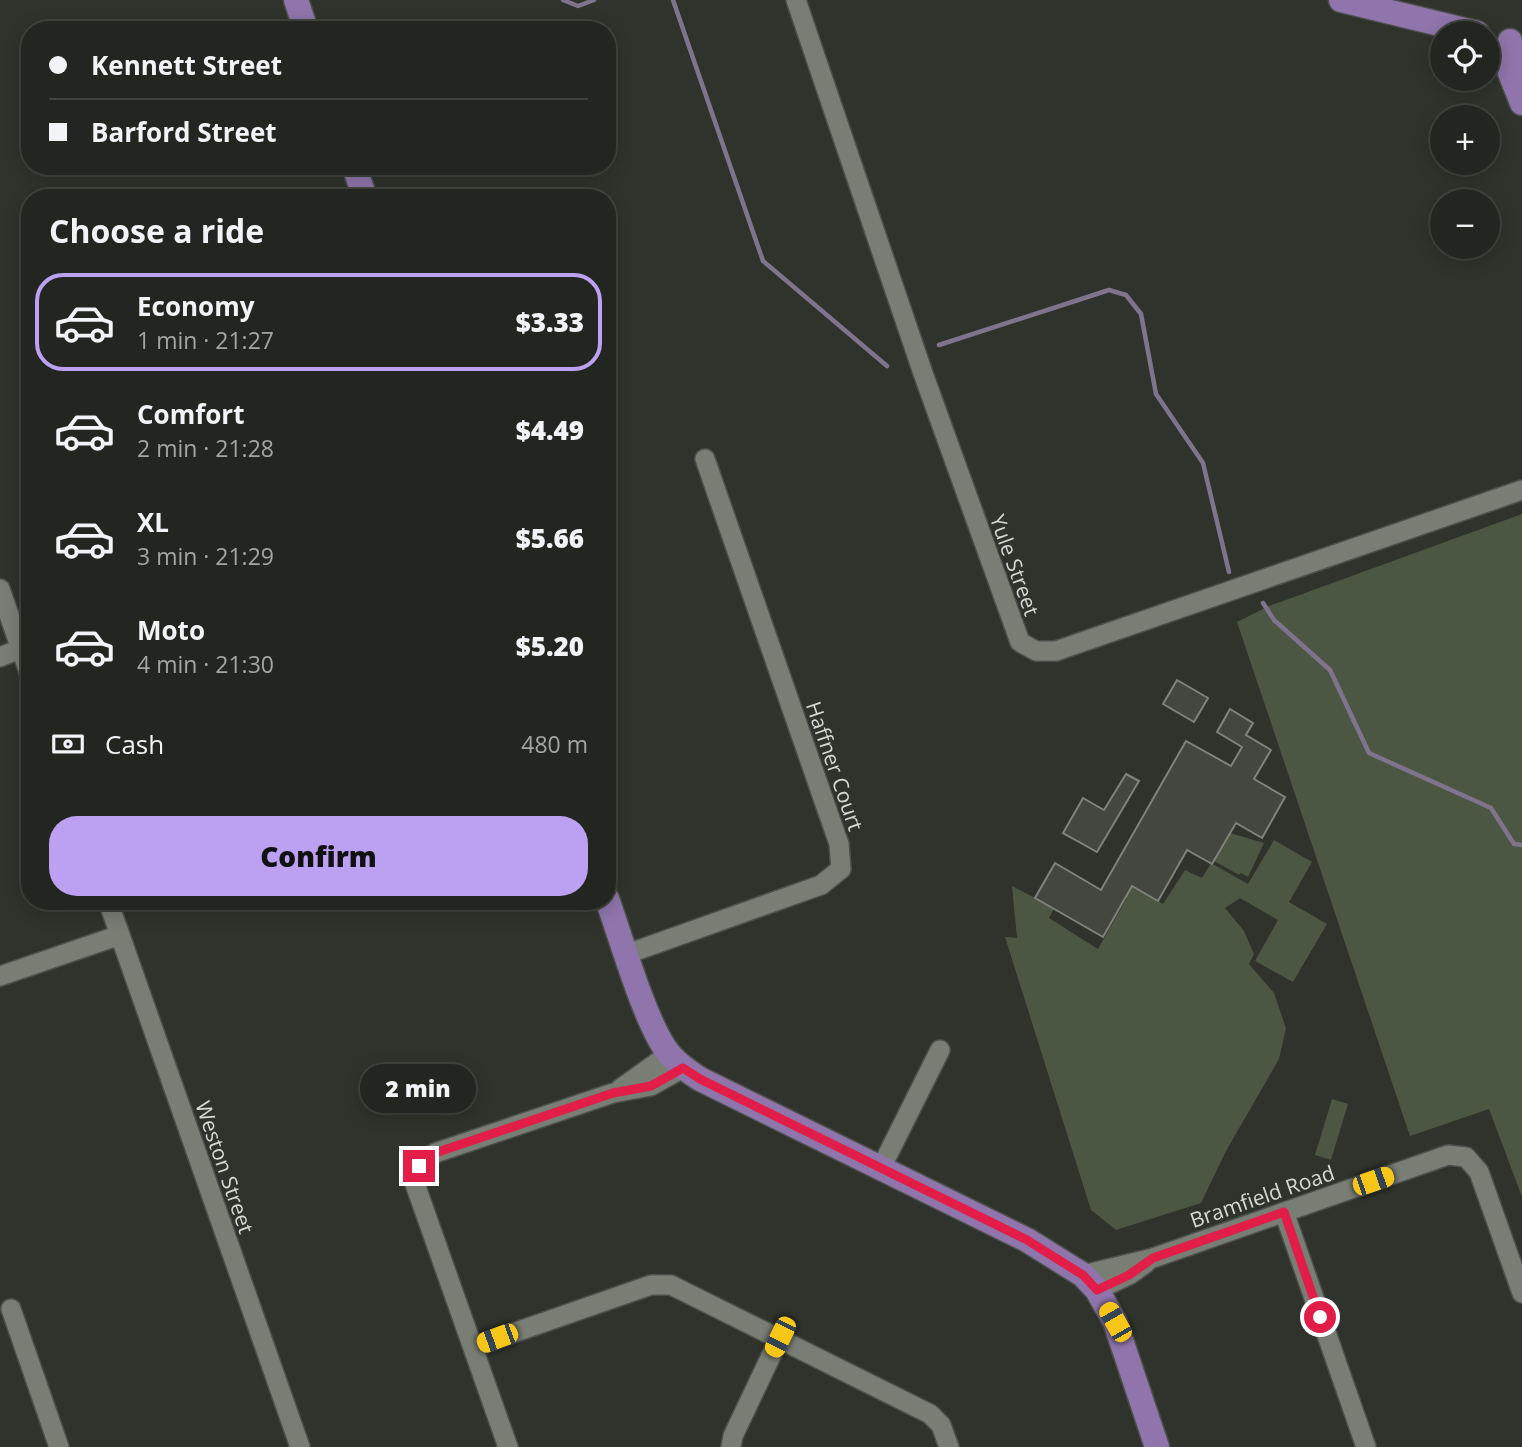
<!DOCTYPE html>
<html lang="en">
<head>
<meta charset="utf-8">
<style>
	:root { --surface:#232620; --page:#2f322d; --text:#f1f3f6; --muted:#a3a5a5; --line:#40433e; --accent:#bca0f2 }
	body { margin:0; font-family:"Open Sans",sans-serif; background:var(--page); color:var(--text); height:100vh; display:flex; flex-direction:column; font-size:26px; white-space:nowrap }
	* { box-sizing:border-box; margin:0 }
	p { font-size:23px; color:var(--muted) }
	.icon { flex:none; width:38px; height:38px; fill:none; stroke:currentColor; stroke-width:2; stroke-linecap:round; stroke-linejoin:round }
	.map { position:relative; flex:1; overflow:hidden }
	.side { position:absolute; left:21px; top:189px; width:595px; height:721px; display:flex; flex-direction:column; background:var(--surface); border-radius:28px; box-shadow:0 4px 18px #0003,0 0 0 2px var(--line) }
	.side>* { flex:none }
	.hud { position:absolute; left:21px; top:21px; width:595px; height:154px; border-radius:28px; box-shadow:0 4px 18px #0003,0 0 0 2px var(--line); display:grid; align-content:center; height:154px; padding:0 28px; background:var(--surface) }
	.buttons { position:absolute; left:1430px; top:21px; display:grid; gap:14px }
	.buttons a { display:grid; place-items:center; width:70px; height:70px; border-radius:50%; background:var(--surface); box-shadow:0 4px 18px #0003,0 0 0 2px var(--line); font-size:35px }
	.end { position:absolute; width:32px; height:32px; margin:-16px; border:9px solid #e11d48; background:#fff; box-shadow:0 0 0 4px #fff }
	.from { border-radius:50% }
	.bubble { position:absolute; height:49px; border-radius:24px; background:var(--surface); box-shadow:0 4px 18px #0003,0 0 0 2px var(--line); font-size:23px; font-weight:800; line-height:49px; text-align:center }
	.car { position:absolute; width:21px; height:42px; margin:-21px -10px; border-radius:9px; box-shadow:0 0 5px 2px #0007; background:linear-gradient(#f5c518 24%,#345 0 40%,#f5c518 0 76%,#345 0 86%,#f5c518 0) }
	.hud b { display:flex; align-items:center; gap:24px; height:66px; font-size:26px }
	.hud b+b { border-top:2px solid var(--line) }
	.hud i { width:18px; height:18px; background:var(--text) }
	ul { padding:0; list-style:none }
	li { display:flex; align-items:center; gap:21px; height:98px; margin:0 14px 10px; padding:0 14px; border:4px solid transparent; border-radius:28px }
	li div { flex:1 }
	li b { display:block; font-size:26px }
	li em { font-style:normal; font-weight:800 }
	li.current { border-color:var(--accent) }
	li>.icon { width:63px; height:63px; stroke-width:1.5 }
	h2 { padding:0 28px; font-size:32px; line-height:84px }
	.pay { display:flex; align-items:center; gap:18px; height:77px; padding:0 28px; font-size:26px }
	.pay p { margin-inline-start:auto }
	.button { display:flex; gap:14px; margin-top:auto; padding:14px 28px }
	.button a { flex:1; height:80px; border-radius:28px; background:var(--accent); color:#111; font-size:28px; font-weight:800; line-height:80px; text-align:center }
	.map>svg:first-child { display:block }
	.green { fill:#4c5743 }
	.lines { fill:none; stroke-linecap:round; stroke-linejoin:round }
	.stream { stroke:#7f748e; stroke-width:4.5 }
	.building { fill:#434740; stroke:#7f847b; stroke-width:2 }
	.minor-casing { stroke:#4c504a; stroke-width:22 }
	.major-casing { stroke:#4c504a; stroke-width:27 }
	.minor { stroke:#797e75; stroke-width:19 }
	.major { stroke:#8f75ab; stroke-width:24 }
	.route { stroke:#e11d48; stroke-width:9 }
	.labels { text-anchor:middle; dominant-baseline:central; stroke-width:6; stroke-linejoin:round; paint-order:stroke }
	.street-label { font-size:21px; fill:#d6d9d4; stroke:#2f332b }
</style>
</head>
<body>
<div class="map">
<svg width="1522" height="1447" viewBox="0 0 1522 1447">
	<rect width="100%" height="100%" fill="#2f332b"/>
	<!-- green -->
	<path class="green" d="M1522,514V1197L1489,1109L1410,1136L1237,622L1269,606Z
		M1230,833L1264,843L1248,877L1241,873L1239,875L1214,861Z
		M1274,840L1312,862L1289,902L1327,924L1293,982L1255,961L1278,920L1240,898L1225,908L1244,931L1254,954L1249,964L1274,993L1286,1028L1279,1059L1226,1151L1201,1203L1116,1230L1091,1210L1005,937L1017,938L1012,886L1054,908L1049,918L1098,949L1127,898L1114,890L1120,879L1163,904L1185,870L1202,878L1211,863L1248,884Z
		M1332,1099L1348,1104L1331,1160L1315,1155Z"/>
	<g class="lines">
		<!-- stream -->
		<path class="stream" d="M563,0L578,6L594,0
			M673,0L763,261L887,366
			M939,345L1109,290L1126,295L1141,314L1156,394L1203,463L1229,572
			M1263,603L1274,620L1330,670L1369,753L1491,808L1514,844L1522,845"/>
	</g>
	<!-- building -->
	<path class="building" d="M1177,680L1208,698L1194,722L1163,704Z
		M1230,709L1253,723L1246,735L1271,750L1254,779L1285,797L1262,838L1236,823L1212,864L1187,850L1158,901L1132,886L1103,937L1035,898L1055,863L1101,890L1186,741L1231,766L1242,747L1217,732Z
		M1126,774L1139,781L1097,852L1063,833L1083,798L1104,810Z"/>
	<g class="lines">
		<!-- minor casing -->
		<g class="minor-casing">
			<path id="minor" d="M796,0L924,376L1020,642L1036,651H1056L1522,490
				M0,589L30,675
				M0,657L20,649
				M108,901L300,1447
				M627,954L821,885L841,869L839,844L705,459
				M0,976L120,935
				M620,1089L669,1054
				M881,1168L940,1050
				M1284,1212L1366,1447
				M1083,1275L1153,1258L1448,1155L1466,1157L1479,1172L1522,1293
				M1097,1290L1129,1275L1146,1263
				M11,1309L59,1447
				M473,1347L651,1285H671L930,1414L941,1425L949,1447
				M508,1447L415,1184C415,1169 422,1160 435,1153L613,1093L651,1086L683,1068
				M731,1447L733,1436L780,1337"/>
		</g>
		<!-- major casing -->
		<g class="major-casing">
			<path id="major" d="M296,0L306,30
				M1341,0L1477,33
				M1510,41V73L1522,103
				M354,166L365,198
				M607,899C621,937 646,1027 670,1055C679,1065 689,1072 700,1079L1027,1240L1083,1275L1097,1290L1115,1322L1157,1447"/>
		</g>
		<!-- minor -->
		<use href="#minor" class="minor"/>
		<!-- major -->
		<use href="#major" class="major"/>
	</g>
	<g class="lines">
		<!-- route -->
		<path class="route" d="M419,1166L435,1153L613,1093L651,1086L683,1068L700,1079L1027,1240L1083,1275L1097,1290L1129,1275L1153,1258L1284,1212L1320,1317"/>
	</g>
	<g class="labels">
		<!-- street labels -->
		<g class="street-label">
			<text transform="translate(1015 565) rotate(70)">Yule Street</text>
			<text transform="translate(835 766) rotate(71)">Haffner Court</text>
			<text transform="translate(225 1167) rotate(71)">Weston Street</text>
			<text transform="translate(1262 1196) rotate(-19)">Bramfield Road</text>
		</g>
	</g>
</svg>
<div class="buttons">
<a><svg class="icon" aria-label="locate" viewBox="0 0 24 24"><circle cx="12" cy="12" r="6"/><path d="M12 2v4M12 18v4M2 12h4M18 12h4"/></svg></a>
<a>+</a>
<a>−</a>
</div>
<i class="end from" style="left:1320px;top:1317px"></i>
<i class="end" style="left:419px;top:1166px"></i>
<div class="bubble" style="left:360px;top:1064px;width:116px">2 min</div>
<i class="car" style="left:1373px;top:1181px;rotate:71deg"></i>
<i class="car" style="left:1115px;top:1322px;rotate:330deg"></i>
<i class="car" style="left:780px;top:1337px;rotate:206deg"></i>
<i class="car" style="left:497px;top:1338px;rotate:250deg"></i>
<div class="hud">
<b><i class="from"></i>Kennett Street</b>
<b><i></i>Barford Street</b>
</div>
<section class="side">
<h2>Choose a ride</h2>
<ul>
<li class="current"><svg class="icon" aria-label="car" viewBox="0 0 24 24"><path d="M5 17H2v-5l4-1 3-4h7l3 4 3 1v5h-3M9 17h6M6 11h13"/><circle cx="7" cy="17" r="2"/><circle cx="17" cy="17" r="2"/></svg><div><b>Economy</b><p>1 min · 21:27</p></div><em>$3.33</em></li>
<li><svg class="icon" aria-label="car" viewBox="0 0 24 24"><path d="M5 17H2v-5l4-1 3-4h7l3 4 3 1v5h-3M9 17h6M6 11h13"/><circle cx="7" cy="17" r="2"/><circle cx="17" cy="17" r="2"/></svg><div><b>Comfort</b><p>2 min · 21:28</p></div><em>$4.49</em></li>
<li><svg class="icon" aria-label="car" viewBox="0 0 24 24"><path d="M5 17H2v-5l4-1 3-4h7l3 4 3 1v5h-3M9 17h6M6 11h13"/><circle cx="7" cy="17" r="2"/><circle cx="17" cy="17" r="2"/></svg><div><b>XL</b><p>3 min · 21:29</p></div><em>$5.66</em></li>
<li><svg class="icon" aria-label="car" viewBox="0 0 24 24"><path d="M5 17H2v-5l4-1 3-4h7l3 4 3 1v5h-3M9 17h6M6 11h13"/><circle cx="7" cy="17" r="2"/><circle cx="17" cy="17" r="2"/></svg><div><b>Moto</b><p>4 min · 21:30</p></div><em>$5.20</em></li>
</ul>
<div class="pay"><svg class="icon" aria-label="cash" viewBox="0 0 24 24"><path d="M3 7h18v10H3z"/><circle cx="12" cy="12" r="2"/></svg>Cash<p>480 m</p></div>
<div class="button"><a>Confirm</a></div>
</section>
</div>
</body>
</html>
